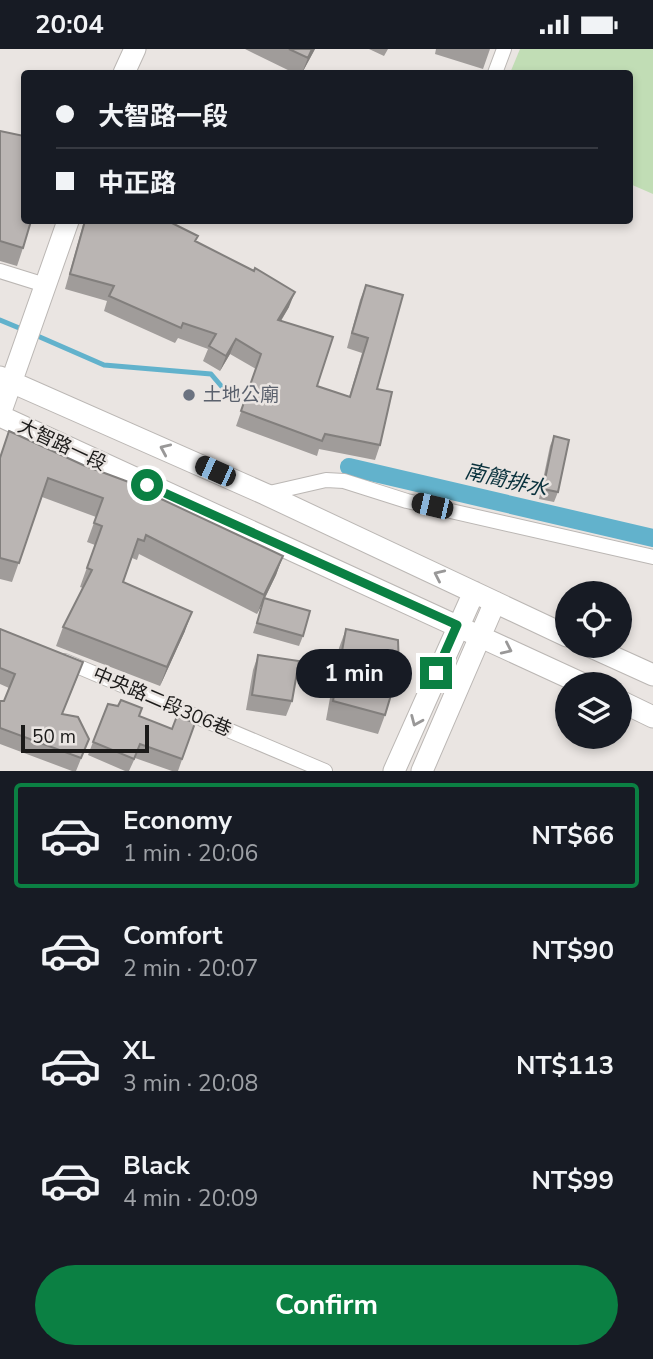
<!DOCTYPE html>
<html lang="en">
<head>
<meta charset="utf-8">
<style>
	:root { --surface:#171b24; --page:#242831; --text:#f1f3f6; --muted:#9ea1a6; --line:#363941; --accent:#0b8043 }
	body { margin:0; font-family:"Nunito Sans","Noto Sans TC",sans-serif; background:var(--page); color:var(--text); height:100vh; display:flex; flex-direction:column; font-size:26px; white-space:nowrap }
	* { box-sizing:border-box; margin:0 }
	p { font-size:23px; color:var(--muted) }
	.icon { flex:none; width:38px; height:38px; fill:none; stroke:currentColor; stroke-width:2; stroke-linecap:round; stroke-linejoin:round }
	.map { position:relative; height:722px; overflow:hidden }
	.panel { display:flex; flex-direction:column; background:var(--surface); flex:1 }
	.panel>* { flex:none }
	.hud { position:absolute; left:21px; top:21px; width:612px; height:154px; border-radius:7px; box-shadow:0 4px 10px #0003; display:grid; align-content:center; height:154px; padding:0 35px; background:var(--surface) }
	.buttons { position:absolute; left:555px; top:532px; display:grid; gap:14px }
	.buttons a { display:grid; place-items:center; width:77px; height:77px; border-radius:50%; background:var(--surface); box-shadow:0 4px 10px #0003; font-size:35px }
	.scale { position:absolute; left:21px; bottom:18px; width:128px; box-sizing:border-box; padding-left:7px; border:4px solid #1c1b1a; border-top:0; font-size:19px; line-height:24px; white-space:nowrap; color:#1c1b1a; -webkit-text-stroke:5px #eae5e2; paint-order:stroke }
	.end { position:absolute; width:32px; height:32px; margin:-16px; border:9px solid #0b8043; background:#fff; box-shadow:0 0 0 4px #fff }
	.from { border-radius:50% }
	.bubble { position:absolute; height:49px; border-radius:24px; background:var(--surface); box-shadow:0 4px 10px #0003; font-size:23px; font-weight:700; line-height:49px; text-align:center }
	.car { position:absolute; width:21px; height:42px; margin:-21px -10px; border-radius:9px; box-shadow:0 0 5px 2px #0007; background:linear-gradient(#222 24%,#8ab4d8 0 40%,#222 0 76%,#8ab4d8 0 86%,#222 0) }
	.hud b { display:flex; align-items:center; gap:24px; height:66px; font-size:26px }
	.hud b+b { border-top:2px solid var(--line) }
	.hud i { width:18px; height:18px; background:var(--text) }
	ul { padding:12px 0 0; list-style:none }
	li { display:flex; align-items:center; gap:21px; height:105px; margin:0 14px 10px; padding:0 21px; border:4px solid transparent; border-radius:7px }
	li div { flex:1 }
	li b { display:block; font-size:26px }
	li em { font-style:normal; font-weight:700 }
	li.selected { border-color:var(--accent) }
	li>.icon { width:63px; height:63px; stroke-width:1.5 }
	.action { display:flex; gap:14px; margin-top:auto; padding:14px 35px }
	.action a { flex:1; height:80px; border-radius:42px; background:var(--accent); color:#fff; font-size:28px; font-weight:700; line-height:80px; text-align:center }
	.status { display:flex; justify-content:space-between; align-items:center; height:49px; padding:0 35px; background:var(--surface); direction:ltr }
	.status svg { height:19px; fill:currentColor }
	.map>svg:first-child { display:block }
	.green { fill:#c1ddb5 }
	.lines { fill:none; stroke-linecap:round; stroke-linejoin:round }
	.stream { stroke:#62b2cc; stroke-width:5 }
	.canal { stroke:#62b2cc; stroke-width:18 }
	.street-casing { stroke:#bbb7b4; stroke-width:16 }
	.secondary-casing { stroke:#bbb7b4; stroke-width:23 }
	.street { stroke:#fff; stroke-width:14 }
	.secondary { stroke:#fff; stroke-width:21 }
	.wall { fill:#a09c9a }
	.shaded-wall { fill:#827f7d }
	.building { fill:#bab5b3; stroke:#827f7d; stroke-width:2 }
	.oneway { stroke:#999898 }
	.route { stroke:#0b8043; stroke-width:9 }
	.worship-dot { fill:#6b7280; stroke:#eae5e2; stroke-width:2.5 }
	.labels { text-anchor:middle; dominant-baseline:central; stroke-width:5; stroke-linejoin:round; paint-order:stroke }
	.worship-label { font-size:19px; fill:#5b616d; stroke:#eae5e2; text-anchor:start }
	.street-label { font-size:19px; fill:#1c1b1a; stroke:#eae5e2 }
	.water-label { font-size:21px; font-style:italic; fill:#09313c; stroke:#eae5e2 }
</style>
</head>
<body>
<div class="status"><b>20:04</b><svg viewBox="0 0 49 12"><path d="M0 12V9h3v3zM5 12V6h3v6zM10 12V3h3v9zM15 12V0h3v12zM26 1h20v11H26zM47 4h2v5h-2z"/></svg></div>
<div class="map">
<svg width="653" height="722" viewBox="0 0 653 722">
	<rect width="100%" height="100%" fill="#eae5e2"/>
	<!-- green -->
	<path class="green" d="M520,0H653V145L630,135V24H510Z"/>
	<g class="lines">
		<!-- stream -->
		<path class="stream" d="M0,271L24,281
			M33,285L104,316L211,325L234,352"/>
		<!-- canal -->
		<path class="canal" d="M349,418L653,489"/>
		<!-- street casing -->
		<g class="street-casing">
			<path id="street" d="M495,24L504,0
				M0,222L45,236
				M265,445L326,431L344,432L407,452L653,508
				M65,612L325,722"/>
		</g>
		<!-- secondary casing -->
		<g class="secondary-casing">
			<path id="secondary" d="M124,24L135,0
				M0,328L265,445L567,587
				M0,365L68,172
				M0,367L583,635
				M589,597L653,626
				M620,652L653,668
				M394,722L474,543
				M422,722L495,553"/>
		</g>
		<!-- street -->
		<use href="#street" class="street"/>
		<!-- secondary -->
		<use href="#secondary" class="secondary"/>
	</g>
	<!-- wall -->
	<path class="wall" d="M245,0H315L302,24H294Z
		M369,0H388L384,7Z
		M436,0H490L483,20L435,5Z
		M0,82L23,199L17,217L0,212Z
		M84,172H168L289,258L281,272L317,337L349,348L362,304L347,299L360,251L366,236L377,340L380,396L375,411L319,400L317,407L236,377L256,320L230,305L220,322L203,312L208,300L178,289L175,294L104,262L107,252L65,240Z
		M554,387L558,443L554,453L539,450L550,397Z
		M0,408L83,416L159,449L283,507L276,526L265,549L303,587L299,597L253,584L264,551L257,565L139,505L137,511L132,509L123,533L185,582L160,637L56,597L63,578L83,539L80,538L95,496L87,493L96,468L42,448L12,533L0,530Z
		M0,580L78,627L62,665L89,690L76,722H72L0,695V652H4L9,639L0,635Z
		M346,580L385,666L378,685L326,671L339,599Z
		M258,606L292,652L286,667L246,661L253,621Z
		M139,667L172,680L195,674L178,722H172L135,709L129,722H125L88,706L93,693Z"/>
	<!-- shaded-wall -->
	<path class="shaded-wall" d="M312,0H315L302,24L308,9Z
		M295,243L289,258L272,286L278,271Z
		M236,290L230,305L220,322L226,307Z
		M283,507L276,526L257,565L264,546Z
		M192,563L185,582L160,637L167,618Z"/>
	<!-- building -->
	<path class="building" d="M289,0H312L308,9Z
		M0,82L24,87V172H31L23,199L0,192Z
		M85,172H168L198,187L195,192L254,222L255,219L295,243L278,271L333,288L317,337L350,348L368,289L352,284L366,236L403,246L377,340L392,343L380,396L325,385L322,392L241,362L261,305L236,290L226,307L209,297L216,285L183,274L181,279L109,247L114,237L70,225Z
		M9,382L83,416L161,445L159,449L283,507L264,546L146,486L144,492L138,490L123,533L192,563L167,618L63,578L92,521L87,519L102,477L94,474L103,449L48,429L19,514L0,509V409Z
		M554,387L569,391L558,443L543,440Z
		M264,549L310,562L303,587L257,574Z
		M0,580L83,613L62,665L78,668L89,690L81,709L0,679V652H4L15,625L0,619Z
		M346,580L398,591L399,619L385,666L333,652Z
		M258,606L299,612L292,652L252,646Z
		M121,651L142,659L139,667L172,680L177,667L195,674L182,710L140,695L134,710L93,693L108,655L118,657Z"/>
	<!-- one-way arrows -->
	<defs><path id="oneway-chevron" d="M-2-3.5L2.5 0L-2 3.5" fill="none" stroke-width="1.6" stroke-linecap="round" stroke-linejoin="round" transform="scale(1.75)"/></defs>
	<g class="oneway">
		<use href="#oneway-chevron" transform="translate(165 400) rotate(-156)"/>
		<use href="#oneway-chevron" transform="translate(439 526) rotate(-155)"/>
		<use href="#oneway-chevron" transform="translate(507 600) rotate(25)"/>
		<use href="#oneway-chevron" transform="translate(416 672) rotate(113)"/>
	</g>
	<g class="lines">
		<!-- route -->
		<path class="route" d="M147,436L457,576L436,624"/>
	</g>
	<!-- markers -->
	<circle class="worship-dot" cx="189" cy="346" r="7"/>
	<g class="labels">
		<!-- worship labels -->
		<g class="worship-label">
			<text x="203" y="346">土地公廟</text>
		</g>
		<!-- street labels -->
		<g class="street-label">
			<text transform="translate(62 396) rotate(25)">大智路一段</text>
			<text transform="translate(162 653) rotate(23)">中央路二段306巷</text>
		</g>
		<!-- water labels -->
		<g class="water-label">
			<text transform="translate(506 431) rotate(13)">南簡排水</text>
		</g>
	</g>
</svg>
<div class="buttons">
<a><svg class="icon" aria-label="locate" viewBox="0 0 24 24"><circle cx="12" cy="12" r="6"/><path d="M12 2v4M12 18v4M2 12h4M18 12h4"/></svg></a>
<a><svg class="icon" aria-label="layers" viewBox="0 0 24 24"><path d="M12 4l9 5-9 5-9-5zM3 14l9 5 9-5"/></svg></a>
</div>
<div class="scale">50 m</div>
<i class="end from" style="left:147px;top:436px"></i>
<i class="end" style="left:436px;top:624px"></i>
<div class="bubble" style="left:296px;top:600px;width:116px">1 min</div>
<i class="car" style="left:215px;top:422px;rotate:294deg"></i>
<i class="car" style="left:432px;top:457px;rotate:283deg"></i>
<div class="hud">
<b><i class="from"></i>大智路一段</b>
<b><i></i>中正路</b>
</div>
</div>
<section class="panel">
<ul>
<li class="selected"><svg class="icon" aria-label="car" viewBox="0 0 24 24"><path d="M5 17H2v-5l4-1 3-4h7l3 4 3 1v5h-3M9 17h6M6 11h13"/><circle cx="7" cy="17" r="2"/><circle cx="17" cy="17" r="2"/></svg><div><b>Economy</b><p>1 min · 20:06</p></div><em>NT$66</em></li>
<li><svg class="icon" aria-label="car" viewBox="0 0 24 24"><path d="M5 17H2v-5l4-1 3-4h7l3 4 3 1v5h-3M9 17h6M6 11h13"/><circle cx="7" cy="17" r="2"/><circle cx="17" cy="17" r="2"/></svg><div><b>Comfort</b><p>2 min · 20:07</p></div><em>NT$90</em></li>
<li><svg class="icon" aria-label="car" viewBox="0 0 24 24"><path d="M5 17H2v-5l4-1 3-4h7l3 4 3 1v5h-3M9 17h6M6 11h13"/><circle cx="7" cy="17" r="2"/><circle cx="17" cy="17" r="2"/></svg><div><b>XL</b><p>3 min · 20:08</p></div><em>NT$113</em></li>
<li><svg class="icon" aria-label="car" viewBox="0 0 24 24"><path d="M5 17H2v-5l4-1 3-4h7l3 4 3 1v5h-3M9 17h6M6 11h13"/><circle cx="7" cy="17" r="2"/><circle cx="17" cy="17" r="2"/></svg><div><b>Black</b><p>4 min · 20:09</p></div><em>NT$99</em></li>
</ul>
<div class="action"><a>Confirm</a></div>
</section>
</body>
</html>
